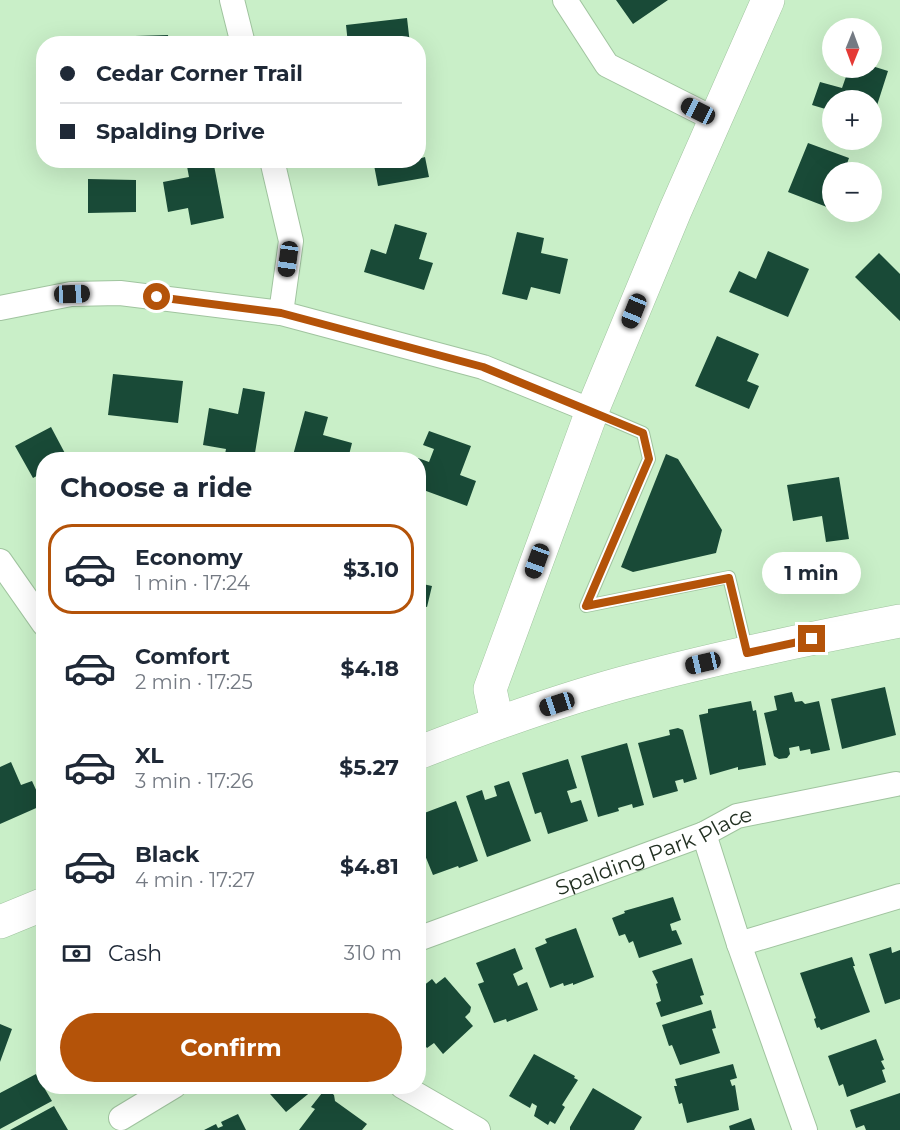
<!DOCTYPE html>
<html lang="en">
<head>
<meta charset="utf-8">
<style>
	:root { --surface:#fff; --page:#f2f2f3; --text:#1f2937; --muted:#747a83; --line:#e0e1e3; --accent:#b45309 }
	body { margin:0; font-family:Montserrat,sans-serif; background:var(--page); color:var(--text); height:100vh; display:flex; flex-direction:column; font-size:22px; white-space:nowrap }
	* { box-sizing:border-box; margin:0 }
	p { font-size:20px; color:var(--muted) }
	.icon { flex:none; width:33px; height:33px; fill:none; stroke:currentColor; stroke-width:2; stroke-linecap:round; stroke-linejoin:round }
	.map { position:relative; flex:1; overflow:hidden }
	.sheet { position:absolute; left:36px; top:452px; width:390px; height:642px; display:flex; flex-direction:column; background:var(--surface); border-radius:24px; box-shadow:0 6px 24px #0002 }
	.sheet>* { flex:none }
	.hud { position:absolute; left:36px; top:36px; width:390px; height:132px; border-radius:24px; box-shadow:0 6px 24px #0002; display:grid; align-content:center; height:132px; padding:0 24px; background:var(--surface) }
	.needle { width:39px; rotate:181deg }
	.fabs { position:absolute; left:822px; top:18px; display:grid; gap:12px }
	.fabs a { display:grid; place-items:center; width:60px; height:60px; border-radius:50%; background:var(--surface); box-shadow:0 6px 24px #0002; font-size:30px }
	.end { position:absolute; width:27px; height:27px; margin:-14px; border:8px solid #b45309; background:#fff; box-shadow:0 0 0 3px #fff }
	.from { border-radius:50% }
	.bubble { position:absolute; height:42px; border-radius:21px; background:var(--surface); box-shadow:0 6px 24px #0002; font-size:20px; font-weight:700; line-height:42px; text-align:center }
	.car { position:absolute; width:18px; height:36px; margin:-18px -9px; border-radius:8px; box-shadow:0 0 4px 2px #0007; background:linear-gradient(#222 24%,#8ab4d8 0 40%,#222 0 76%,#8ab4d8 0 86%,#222 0) }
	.hud b { display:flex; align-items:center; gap:21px; height:57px; font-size:22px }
	.hud b+b { border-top:2px solid var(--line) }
	.hud i { width:15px; height:15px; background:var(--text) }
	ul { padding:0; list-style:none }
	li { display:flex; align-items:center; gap:18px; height:90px; margin:0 12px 9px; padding:0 12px; border:3px solid transparent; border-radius:24px }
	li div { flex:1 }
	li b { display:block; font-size:22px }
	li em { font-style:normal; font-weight:700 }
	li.on { border-color:var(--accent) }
	li>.icon { width:54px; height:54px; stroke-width:1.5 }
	h2 { padding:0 24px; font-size:27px; line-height:72px }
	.pay { display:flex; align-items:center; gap:15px; height:66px; padding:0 24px; font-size:22px }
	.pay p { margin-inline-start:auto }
	.cta { display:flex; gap:12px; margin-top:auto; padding:12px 24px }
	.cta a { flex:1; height:69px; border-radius:36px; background:var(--accent); color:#fff; font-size:24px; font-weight:700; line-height:69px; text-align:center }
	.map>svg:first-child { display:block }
	.building { fill:#194a37 }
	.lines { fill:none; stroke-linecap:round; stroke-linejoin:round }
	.lane-casing { stroke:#a0c49f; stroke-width:14 }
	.street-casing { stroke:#a0c49f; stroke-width:26 }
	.secondary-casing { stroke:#a0c49f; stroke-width:34 }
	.lane { stroke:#fff; stroke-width:12 }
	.street { stroke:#fff; stroke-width:24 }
	.secondary { stroke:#fff; stroke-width:33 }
	.route { stroke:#b45309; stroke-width:8 }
	.labels { text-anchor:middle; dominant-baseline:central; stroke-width:6; stroke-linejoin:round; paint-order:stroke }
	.street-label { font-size:21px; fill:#212f21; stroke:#fff }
</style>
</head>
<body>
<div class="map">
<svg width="900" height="1130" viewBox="0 0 900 1130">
	<rect width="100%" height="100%" fill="#c9efc8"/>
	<!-- building -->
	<path class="building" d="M616,0H668L633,24Z
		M407,18L410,44H348L346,25Z
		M168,35L169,44H135V36Z
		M872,66L888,71L872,121V100H832V111L812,105L820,82L842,88L849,68H872Z
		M808,143L849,158L844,172H832V209L788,192Z
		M425,157L429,177L378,186L373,160H418V159Z
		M213,160L224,218L191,225L188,208L168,212L163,182L189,177L186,161Z
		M88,179L136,180V212L88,213Z
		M395,224L427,233L419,259L433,263L424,290L364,272L371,249L386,254Z
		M517,232L544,238L541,253L568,259L560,294L531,287L527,300L502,294Z
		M768,251L809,269L788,317L729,292L739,271L756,279Z
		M879,253L900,274V321L855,277Z
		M717,336L759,354L747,381L759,386L749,409L695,386Z
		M113,374L183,381L178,423L108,415Z
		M243,388L265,392L254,459H224L226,449L203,445L209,408L238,414Z
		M305,411L328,417L323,435L352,443L348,459H292Z
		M51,427L68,459H44V472L33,478L15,446Z
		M429,431L471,446L460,475L476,481L467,506L418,488V458L429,462L434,449L423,445Z
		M666,454L678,459L722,530L716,553L633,572L621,567Z
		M839,477L849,539L826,542L822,516L793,521L787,485Z
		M418,583L432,586L427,607L418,605Z
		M885,687L896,735L842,749L831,699Z
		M792,692L795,702L802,701L805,704L819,701L830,750L811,754L810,749L800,751L799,746L789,748L790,754L787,758L779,759L774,756L764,713L777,710L774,696Z
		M751,701L753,711L756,710L766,765L738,770V767L710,775L699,715L708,713V709Z
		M678,728L683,730L697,779L684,783L683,779L675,781L678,791L653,798L638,743L670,735L669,730Z
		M627,743L644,805L633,808L632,804L618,808L619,811L598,817L581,756Z
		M568,759L577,788L567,791L571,803L581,800L588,821L548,834L541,812L535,814L522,773Z
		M11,762L21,785L32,781L43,805L0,824V767Z
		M509,781L531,841L487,857L466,796L482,790L485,800L497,796L494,786Z
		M456,801L478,861L459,868L458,866L433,875L418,838V825L423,823L419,815Z
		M418,865L425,882L418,884Z
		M673,897L681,920L670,924L672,931L676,930L682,944L639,958L633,941L629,943L625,934L619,936L612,918L625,913L624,911Z
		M576,928L594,977L573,985V983L564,986L563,983L550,988L535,948L547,943L545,939Z
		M891,947L892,953L900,950V999L885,1004L869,954Z
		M515,948L523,969L513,974L518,986L527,982L538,1010L507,1022L506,1019L494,1023L478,984L484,982L476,963Z
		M852,957L855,966H853L870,1012L821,1030L819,1027L817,1028L814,1019L816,1018L800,973Z
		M692,958L704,995L700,996L703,1004L661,1017L656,1003L661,1001L656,984L658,983L652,971Z
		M445,977L471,1007L470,1012L465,1017L473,1026L443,1054L434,1043L427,1048L418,1038V990L432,979L436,984Z
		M711,1010L716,1028L712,1029L720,1053L680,1065L672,1045L669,1046L662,1025Z
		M0,1024L12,1029L0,1062Z
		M876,1039L884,1060L881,1061L885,1069L882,1070L886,1082L847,1097L843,1084L839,1086L828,1056Z
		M534,1054L575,1076L574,1078L578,1080L562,1105L565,1107L555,1124L550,1121L548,1125L534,1116L537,1106L532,1103L530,1108L509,1096Z
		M733,1064L737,1078L730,1080L732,1086L735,1085L739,1110L687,1123L682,1103L679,1104L674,1086H677L675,1079Z
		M36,1074L52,1101L0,1129V1093Z
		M263,1086H318L286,1112Z
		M593,1088L642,1117L634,1130H570V1127Z
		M329,1091L334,1095L335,1101L367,1124L362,1130H299L315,1109L311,1107L322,1093Z
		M900,1093V1130H866L864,1125L856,1128L850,1110Z
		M54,1106L68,1130H10Z
		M238,1114L246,1130H204L216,1124L218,1128L223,1126L221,1122Z
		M751,1118L755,1130H730L729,1126Z"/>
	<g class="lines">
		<!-- lane casing -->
		<g class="lane-casing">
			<path id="lane" d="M594,412L643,433L649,459L586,606L729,577L747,652"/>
		</g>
		<!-- street casing -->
		<g class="street-casing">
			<g id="street">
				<path d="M232,0L243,44"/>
				<path d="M565,0L607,65L716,120"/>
				<path d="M272,160L291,241L281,313"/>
				<path d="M0,308L71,294L120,293L281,313L483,367L592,411"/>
				<path d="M0,561L44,624"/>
				<path d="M704,834L739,944L805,1130"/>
				<path id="s1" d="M418,939L704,834L737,816L896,784"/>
				<path d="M739,944L900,896"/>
				<path d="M402,1086L478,1130"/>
				<path d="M121,1118L174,1086"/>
			</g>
		</g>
		<!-- secondary casing -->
		<g class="secondary-casing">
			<path id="secondary" d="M497,722L490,689L592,411L675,211L768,0
				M418,753C490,725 564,698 638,679C724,656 812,638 900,621
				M0,922L44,904"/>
		</g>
		<!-- lane -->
		<use href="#lane" class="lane"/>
		<!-- street -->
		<use href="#street" class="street"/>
		<!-- secondary -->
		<use href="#secondary" class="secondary"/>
	</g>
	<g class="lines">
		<!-- route -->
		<path class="route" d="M157,297L281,313L483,367L643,433L649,459L586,606L729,578L747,653L812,639"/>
	</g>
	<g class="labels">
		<!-- street labels -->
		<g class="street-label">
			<text stroke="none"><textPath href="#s1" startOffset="252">Spalding Park Place</textPath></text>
		</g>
	</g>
</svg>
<div class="fabs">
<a><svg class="needle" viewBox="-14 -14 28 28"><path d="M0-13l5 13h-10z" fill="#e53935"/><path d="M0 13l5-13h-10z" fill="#747a83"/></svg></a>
<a>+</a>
<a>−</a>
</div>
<i class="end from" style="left:157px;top:297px"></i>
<i class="end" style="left:812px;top:639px"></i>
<div class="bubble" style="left:762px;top:552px;width:99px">1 min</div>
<i class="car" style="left:698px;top:111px;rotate:297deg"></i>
<i class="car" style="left:288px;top:259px;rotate:188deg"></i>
<i class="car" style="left:72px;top:294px;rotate:88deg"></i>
<i class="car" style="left:634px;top:311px;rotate:202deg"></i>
<i class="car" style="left:537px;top:561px;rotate:200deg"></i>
<i class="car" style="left:703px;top:663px;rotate:257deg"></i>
<i class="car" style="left:557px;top:704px;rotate:252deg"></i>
<div class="hud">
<b><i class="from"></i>Cedar Corner Trail</b>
<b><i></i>Spalding Drive</b>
</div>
<section class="sheet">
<h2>Choose a ride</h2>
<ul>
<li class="on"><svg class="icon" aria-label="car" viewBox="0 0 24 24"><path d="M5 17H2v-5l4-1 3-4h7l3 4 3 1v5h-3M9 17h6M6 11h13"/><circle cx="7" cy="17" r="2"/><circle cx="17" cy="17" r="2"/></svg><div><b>Economy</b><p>1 min · 17:24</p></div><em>$3.10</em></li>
<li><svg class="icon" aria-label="car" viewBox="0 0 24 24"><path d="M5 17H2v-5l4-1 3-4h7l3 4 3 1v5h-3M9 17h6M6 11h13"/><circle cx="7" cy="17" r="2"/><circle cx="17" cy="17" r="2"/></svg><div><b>Comfort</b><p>2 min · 17:25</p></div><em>$4.18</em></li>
<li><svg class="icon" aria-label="car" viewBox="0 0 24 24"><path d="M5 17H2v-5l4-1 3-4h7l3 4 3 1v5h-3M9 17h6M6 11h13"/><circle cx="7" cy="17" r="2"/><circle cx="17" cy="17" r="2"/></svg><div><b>XL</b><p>3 min · 17:26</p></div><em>$5.27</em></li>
<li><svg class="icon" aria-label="car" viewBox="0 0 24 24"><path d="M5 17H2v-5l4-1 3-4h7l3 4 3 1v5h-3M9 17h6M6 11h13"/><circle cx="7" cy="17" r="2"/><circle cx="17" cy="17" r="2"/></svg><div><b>Black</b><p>4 min · 17:27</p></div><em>$4.81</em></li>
</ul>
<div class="pay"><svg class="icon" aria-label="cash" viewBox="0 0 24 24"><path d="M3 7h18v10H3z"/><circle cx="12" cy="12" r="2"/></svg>Cash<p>310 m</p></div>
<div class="cta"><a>Confirm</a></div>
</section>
</div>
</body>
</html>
